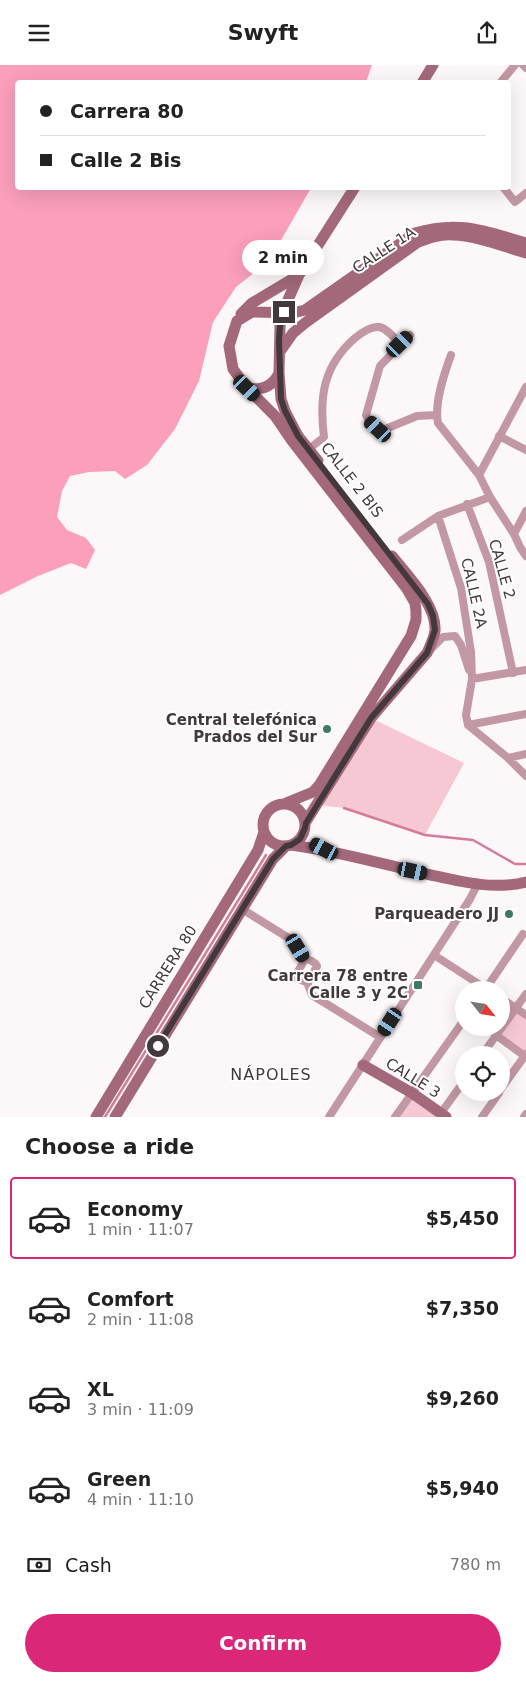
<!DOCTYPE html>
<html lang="en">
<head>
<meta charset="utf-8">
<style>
	:root { --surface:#fff; --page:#f2f2f2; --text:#222; --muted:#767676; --line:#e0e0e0; --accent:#db2777 }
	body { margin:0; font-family:"DejaVu Sans",sans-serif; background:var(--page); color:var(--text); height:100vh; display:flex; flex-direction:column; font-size:19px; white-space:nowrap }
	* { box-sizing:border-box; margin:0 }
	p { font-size:16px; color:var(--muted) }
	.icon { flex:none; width:28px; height:28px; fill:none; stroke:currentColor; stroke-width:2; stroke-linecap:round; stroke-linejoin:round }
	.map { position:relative; height:1052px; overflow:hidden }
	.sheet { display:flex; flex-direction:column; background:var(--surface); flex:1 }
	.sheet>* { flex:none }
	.banner { position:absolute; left:15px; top:15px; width:496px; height:110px; border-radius:5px; box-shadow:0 5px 20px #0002; display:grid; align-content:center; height:110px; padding:0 25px; background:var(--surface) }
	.needle { width:32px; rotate:120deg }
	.buttons { position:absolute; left:455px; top:916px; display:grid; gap:10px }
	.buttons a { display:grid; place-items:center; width:55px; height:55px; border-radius:50%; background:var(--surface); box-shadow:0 5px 20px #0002; font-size:25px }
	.end { position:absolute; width:22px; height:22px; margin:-11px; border:6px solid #43393c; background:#fff; box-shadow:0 0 0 2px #fff }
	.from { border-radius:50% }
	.bubble { position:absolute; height:35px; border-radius:18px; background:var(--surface); box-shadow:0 5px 20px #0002; font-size:16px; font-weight:700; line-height:35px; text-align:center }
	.car { position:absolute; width:15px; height:30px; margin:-15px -8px; border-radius:6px; box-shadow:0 0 4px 1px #0007; background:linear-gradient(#222 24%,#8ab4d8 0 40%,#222 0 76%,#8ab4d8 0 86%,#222 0) }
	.banner b { display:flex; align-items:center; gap:18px; height:48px; font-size:19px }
	.banner b+b { border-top:1px solid var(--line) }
	.banner i { width:12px; height:12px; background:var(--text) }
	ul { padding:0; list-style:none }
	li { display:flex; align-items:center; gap:15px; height:82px; margin:0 10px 8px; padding:0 15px; border:2px solid transparent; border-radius:5px }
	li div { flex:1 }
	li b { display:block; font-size:19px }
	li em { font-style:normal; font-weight:700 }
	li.active { border-color:var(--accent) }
	li>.icon { width:45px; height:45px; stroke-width:1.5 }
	h2 { padding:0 25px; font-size:22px; line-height:60px }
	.pay { display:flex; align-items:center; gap:12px; height:55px; padding:0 25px; font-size:19px }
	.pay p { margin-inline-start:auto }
	.primary-button { display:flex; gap:10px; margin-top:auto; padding:10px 25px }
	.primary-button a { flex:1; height:58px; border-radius:30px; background:var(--accent); color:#fff; font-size:20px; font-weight:700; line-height:58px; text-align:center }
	header { display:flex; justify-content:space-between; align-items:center; height:65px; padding:0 25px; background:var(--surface); font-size:22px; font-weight:700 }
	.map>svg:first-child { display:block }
	.green { fill:#f6c8d4 }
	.forest { fill:#fb9fbb }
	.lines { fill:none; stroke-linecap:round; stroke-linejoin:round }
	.stream { stroke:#d47c97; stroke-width:2.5 }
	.street { stroke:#c198a3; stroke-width:8 }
	.secondary { stroke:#a3697a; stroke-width:11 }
	.route { stroke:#43393c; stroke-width:6 }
	.poi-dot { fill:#3e7b67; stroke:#fff; stroke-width:2 }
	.labels { text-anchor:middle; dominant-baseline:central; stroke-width:4; stroke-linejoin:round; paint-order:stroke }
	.street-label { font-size:15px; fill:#43393c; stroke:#fff }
	.poi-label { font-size:15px; font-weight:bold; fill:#43393c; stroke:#fff; text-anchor:end }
	.neighbourhood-label { font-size:16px; letter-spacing:1px; fill:#43393c; stroke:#fff }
</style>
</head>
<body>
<header><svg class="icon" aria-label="menu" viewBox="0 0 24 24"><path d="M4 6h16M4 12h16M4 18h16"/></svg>Swyft<svg class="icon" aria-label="share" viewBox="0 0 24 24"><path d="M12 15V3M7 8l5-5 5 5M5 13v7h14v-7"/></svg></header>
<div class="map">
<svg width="526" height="1052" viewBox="0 0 526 1052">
	<rect width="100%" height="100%" fill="#fcf7f8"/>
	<!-- green -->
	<path class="green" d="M371,653L464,698L425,770L344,743L317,740Z
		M516,943L526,950V992L496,970Z
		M412,1028L446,1052H395Z"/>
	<!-- forest -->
	<path class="forest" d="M0,0H372L366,17L18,18V122L311,123L269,196L236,222L213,257L199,316L175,364L147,400L125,414L115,406L89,407L70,411L62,426L57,452L67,465L86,473L95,485L86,504L71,498L38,511L0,530Z"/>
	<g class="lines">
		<!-- stream -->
		<path class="stream" d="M344,743L425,770L473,775L515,799H526
			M105,1052L266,790"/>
		<!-- street -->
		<path class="street" d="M523,0L526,3
			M500,18L515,0
			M503,122L515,137L526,128
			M410,270L380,301L366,350C369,357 375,364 383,365L417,351L436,350
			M451,290C444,309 434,338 438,358L479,410L490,432L514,469L520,482L526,491
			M499,371L526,385
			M309,384L324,372C319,332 323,301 355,273C361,268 371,261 379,262C387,263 395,274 400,279
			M479,410L526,322
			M467,439L489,497L513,608
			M438,451L461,523L471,587L472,614L466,650L468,660L508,693L526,711
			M514,469L526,446
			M402,475L438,451L490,432
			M431,584L443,572L455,571L461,580L469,605
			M472,614L526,605
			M468,660L526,649
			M508,693L526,689
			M242,844L295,877L305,894
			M434,890L488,925
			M305,894C309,894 315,897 317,901L309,916L306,917L297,913L296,910Z
			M307,917L312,930L380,972
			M485,925L523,869
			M501,933L526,950
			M496,970L526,992
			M482,990L526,929
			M501,1024L526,989
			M441,1048L464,1016
			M329,1052L470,834L477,820
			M395,1052L464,955
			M482,1052L499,1028
			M524,1052L526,1049"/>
		<!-- secondary -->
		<path class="secondary" d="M422,18L433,0
			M241,249L252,238L299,210
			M281,285L293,268L305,258L418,177C429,173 440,169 453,170C474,170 505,182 526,188
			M247,323C262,326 273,321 279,308
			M318,396L298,371L285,346L281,334L279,308L280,261L287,237L299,210L355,122
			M286,738L313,727L320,719L411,571L416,555V546L415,538L407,524L292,376L275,351L247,323L233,304L229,281L237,256L252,247L293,248L305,245L415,168C459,155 484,166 526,178
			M263 760a21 21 0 1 1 42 0a21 21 0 1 1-42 0Z
			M305,758L371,653L427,588C430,581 434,573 435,566C437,540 407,510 392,491
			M291,780C339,786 384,800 431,810C462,817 494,825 526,817
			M363,1000L412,1028L446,1052
			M96,1052L258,785L264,767
			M115,1052L273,794L286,781"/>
	</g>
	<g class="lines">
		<!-- route -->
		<path class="route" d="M158,981L273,794L286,781L291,780L300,774L305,763L306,758L371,653L427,588L435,565L433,551L428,539L298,371L285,346L281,334L279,275L280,261L284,247"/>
	</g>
	<!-- markers -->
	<g class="poi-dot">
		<circle cx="327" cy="664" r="5"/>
		<circle cx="509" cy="849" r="5"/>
		<rect x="413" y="915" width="10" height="10" rx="2.5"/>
	</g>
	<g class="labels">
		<!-- street labels -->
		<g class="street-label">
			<text transform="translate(384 185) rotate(-33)">CALLE 1A</text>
			<text transform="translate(352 415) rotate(52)">CALLE 2 BIS</text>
			<text transform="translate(502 504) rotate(74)">CALLE 2</text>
			<text transform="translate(474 528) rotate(77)">CALLE 2A</text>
			<text transform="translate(168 902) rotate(-58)">CARRERA 80</text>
			<text transform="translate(413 1013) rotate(32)">CALLE 3</text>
		</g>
		<!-- poi labels -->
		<g class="poi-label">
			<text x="317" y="655">Central telefónica<tspan x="317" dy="17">Prados del Sur</tspan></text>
			<text x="499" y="849">Parqueadero JJ</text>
			<text x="408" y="911">Carrera 78 entre<tspan x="408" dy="17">Calle 3 y 2C</tspan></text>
		</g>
		<!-- neighbourhood labels -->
		<g class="neighbourhood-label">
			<text x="271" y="1009">NÁPOLES</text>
		</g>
	</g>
</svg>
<div class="buttons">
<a><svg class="needle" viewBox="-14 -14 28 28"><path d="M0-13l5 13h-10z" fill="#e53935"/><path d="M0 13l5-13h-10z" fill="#767676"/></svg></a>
<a><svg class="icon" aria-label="locate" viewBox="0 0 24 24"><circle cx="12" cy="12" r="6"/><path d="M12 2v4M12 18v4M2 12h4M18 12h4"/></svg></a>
</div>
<i class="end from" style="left:158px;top:981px"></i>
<i class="end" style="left:284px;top:247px"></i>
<div class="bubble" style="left:242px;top:175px;width:82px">2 min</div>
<i class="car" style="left:400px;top:279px;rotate:46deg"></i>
<i class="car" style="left:247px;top:323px;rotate:134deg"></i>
<i class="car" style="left:378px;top:364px;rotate:313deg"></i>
<i class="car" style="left:324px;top:784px;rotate:298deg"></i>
<i class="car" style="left:413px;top:806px;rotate:102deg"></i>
<i class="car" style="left:298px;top:883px;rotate:149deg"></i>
<i class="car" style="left:390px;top:957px;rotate:213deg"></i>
<div class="banner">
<b><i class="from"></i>Carrera 80</b>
<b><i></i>Calle 2 Bis</b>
</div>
</div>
<section class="sheet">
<h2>Choose a ride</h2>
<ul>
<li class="active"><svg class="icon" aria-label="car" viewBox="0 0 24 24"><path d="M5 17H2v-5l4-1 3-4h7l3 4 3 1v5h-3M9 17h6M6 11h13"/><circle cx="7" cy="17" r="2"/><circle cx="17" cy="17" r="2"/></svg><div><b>Economy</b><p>1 min · 11:07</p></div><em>$5,450</em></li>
<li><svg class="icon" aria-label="car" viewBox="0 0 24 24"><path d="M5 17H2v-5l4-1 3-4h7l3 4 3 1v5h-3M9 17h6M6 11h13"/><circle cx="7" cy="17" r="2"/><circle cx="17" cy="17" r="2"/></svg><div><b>Comfort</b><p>2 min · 11:08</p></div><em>$7,350</em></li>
<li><svg class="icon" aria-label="car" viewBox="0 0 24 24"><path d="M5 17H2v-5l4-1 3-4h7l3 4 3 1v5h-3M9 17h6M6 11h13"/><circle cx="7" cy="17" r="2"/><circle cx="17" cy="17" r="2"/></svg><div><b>XL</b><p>3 min · 11:09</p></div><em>$9,260</em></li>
<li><svg class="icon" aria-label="car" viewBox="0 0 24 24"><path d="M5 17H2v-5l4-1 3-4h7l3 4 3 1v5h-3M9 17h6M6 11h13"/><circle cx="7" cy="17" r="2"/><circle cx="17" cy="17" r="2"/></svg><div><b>Green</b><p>4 min · 11:10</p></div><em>$5,940</em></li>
</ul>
<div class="pay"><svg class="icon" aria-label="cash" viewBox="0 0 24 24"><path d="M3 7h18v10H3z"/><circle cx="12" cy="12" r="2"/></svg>Cash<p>780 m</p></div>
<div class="primary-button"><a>Confirm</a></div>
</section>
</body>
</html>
